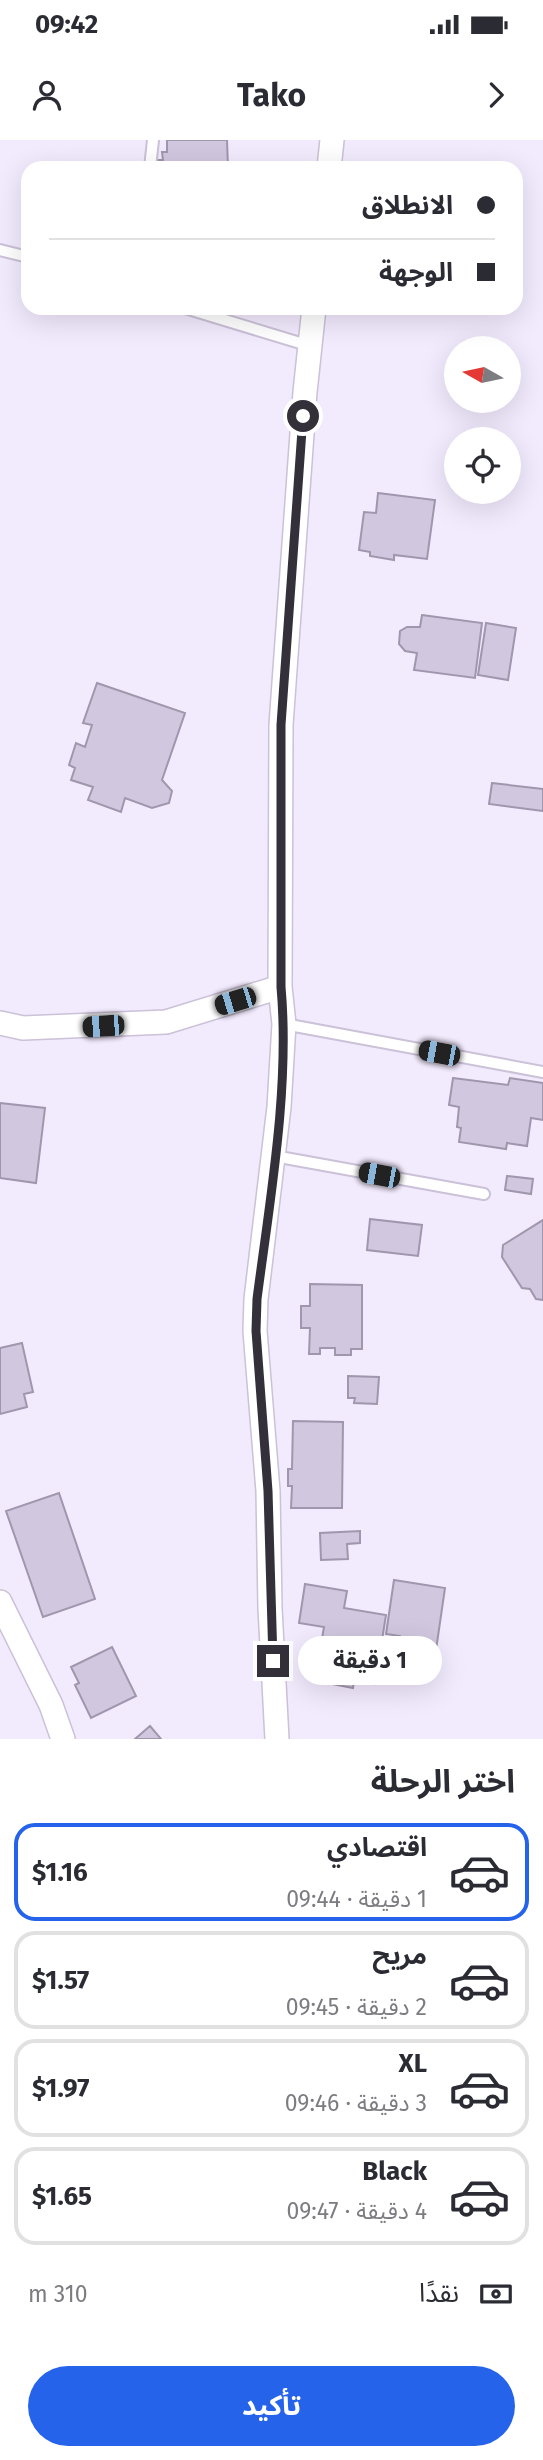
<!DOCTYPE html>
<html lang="ar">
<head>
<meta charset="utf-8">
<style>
	:root { --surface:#fff; --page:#f2f2f3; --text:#2b2b33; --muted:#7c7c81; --line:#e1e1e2; --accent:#2563eb }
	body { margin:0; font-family:"Fira Sans","Noto Sans Arabic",sans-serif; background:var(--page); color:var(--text); direction:rtl; height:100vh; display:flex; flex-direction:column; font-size:26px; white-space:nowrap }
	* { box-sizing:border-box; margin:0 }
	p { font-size:23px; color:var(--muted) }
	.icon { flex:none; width:38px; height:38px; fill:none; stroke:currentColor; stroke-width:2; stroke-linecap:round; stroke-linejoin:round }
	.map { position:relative; height:1599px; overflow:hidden; direction:ltr }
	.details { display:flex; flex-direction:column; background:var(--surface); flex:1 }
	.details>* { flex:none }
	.banner { position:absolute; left:21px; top:21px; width:502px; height:154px; border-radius:21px; box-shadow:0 7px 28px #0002; direction:rtl; display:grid; align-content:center; height:154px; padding:0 28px; background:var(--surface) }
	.needle { width:46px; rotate:279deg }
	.tools { position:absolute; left:444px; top:196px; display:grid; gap:14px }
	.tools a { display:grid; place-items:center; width:77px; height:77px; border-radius:50%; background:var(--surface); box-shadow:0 7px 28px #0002; font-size:35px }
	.end { position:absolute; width:32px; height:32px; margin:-16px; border:9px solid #343039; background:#fff; box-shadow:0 0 0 4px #fff }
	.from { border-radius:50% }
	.bubble { position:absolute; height:49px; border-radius:24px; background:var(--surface); box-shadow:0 7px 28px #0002; font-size:23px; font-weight:700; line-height:49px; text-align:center; direction:rtl }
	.car { position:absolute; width:21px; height:42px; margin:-21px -10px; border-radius:9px; box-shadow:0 0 5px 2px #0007; background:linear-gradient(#222 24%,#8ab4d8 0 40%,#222 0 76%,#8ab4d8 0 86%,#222 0) }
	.banner b { display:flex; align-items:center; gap:24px; height:66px; font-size:26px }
	.banner b+b { border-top:2px solid var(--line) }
	.banner i { width:18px; height:18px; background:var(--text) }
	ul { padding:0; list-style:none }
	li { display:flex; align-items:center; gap:21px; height:98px; margin:0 14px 10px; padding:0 14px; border:4px solid var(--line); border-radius:21px }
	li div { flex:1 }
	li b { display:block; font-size:26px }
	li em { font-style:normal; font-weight:700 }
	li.on { border-color:var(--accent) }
	li>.icon { width:63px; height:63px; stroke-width:1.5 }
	h2 { padding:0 28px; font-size:32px; line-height:84px }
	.pay { display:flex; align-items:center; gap:18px; height:77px; padding:0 28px; font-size:26px }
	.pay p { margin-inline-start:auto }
	.cta { display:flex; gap:14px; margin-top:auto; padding:14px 28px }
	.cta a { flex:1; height:80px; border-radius:42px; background:var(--accent); color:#fff; font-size:28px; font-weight:700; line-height:80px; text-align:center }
	.status { display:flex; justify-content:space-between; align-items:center; height:49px; padding:0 35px; background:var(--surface); direction:ltr }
	.status svg { height:19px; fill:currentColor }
	header { display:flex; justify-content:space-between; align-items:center; height:91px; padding:0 28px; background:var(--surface); font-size:32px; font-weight:700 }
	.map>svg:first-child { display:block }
	.building { fill:#d1c7df; stroke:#a096ad; stroke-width:2 }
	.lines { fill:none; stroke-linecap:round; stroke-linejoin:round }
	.lane-casing { stroke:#cbc1d8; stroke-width:14 }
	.street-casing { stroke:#cbc1d8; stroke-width:26 }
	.lane { stroke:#fff; stroke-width:10 }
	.street { stroke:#fff; stroke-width:23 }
	.route { stroke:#343039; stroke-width:9 }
</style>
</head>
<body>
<div class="status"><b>09:42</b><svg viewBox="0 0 49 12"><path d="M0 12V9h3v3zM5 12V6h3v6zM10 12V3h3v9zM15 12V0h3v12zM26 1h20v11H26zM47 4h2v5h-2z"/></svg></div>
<header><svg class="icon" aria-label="forward" viewBox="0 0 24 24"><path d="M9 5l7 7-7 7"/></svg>Tako<svg class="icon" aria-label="person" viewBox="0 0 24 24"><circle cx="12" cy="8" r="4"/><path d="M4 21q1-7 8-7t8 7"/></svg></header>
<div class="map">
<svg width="543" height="1599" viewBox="0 0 543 1599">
	<rect width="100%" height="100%" fill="#f2eafd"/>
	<!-- building -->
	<path class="building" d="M167,0H227L228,28H153V20H163L162,12H167Z
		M378,353L435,360L427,419L394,415V420L370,416V412L359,410L364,372L376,373Z
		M422,475L482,483L475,538L414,530L417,513L405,511L399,504L400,491L407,487H420Z
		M486,483L516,488L508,540L478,535Z
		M97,543L185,573L162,640L172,651L169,663L152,668L125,658L121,672L88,660L93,647L71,640L75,628L69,625L76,603L85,607L92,585L83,583Z
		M492,643L543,649V671L489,664Z
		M453,938L508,945L510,938L543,943V980L531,978L527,1006L507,1003L506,1009L459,1002L461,988L457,987L459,967L449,965Z
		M0,963L45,968L36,1043L0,1038Z
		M507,1036L533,1039L531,1054L505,1050Z
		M370,1079L422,1085L418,1116L367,1110Z
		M543,1080V1160L536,1159L530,1149L522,1148L502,1117L503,1105Z
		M310,1144L362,1145V1209H351V1215H335V1208H320V1214H309L310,1188H301V1166H310Z
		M22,1203L33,1252L24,1254L27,1267L0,1274V1208Z
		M348,1236L379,1237L377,1264L354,1263L355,1258H348Z
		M293,1281L343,1282L342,1368H291L292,1346H288V1329H292Z
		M59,1353L95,1459L43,1477L6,1371Z
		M360,1391V1403L347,1404L348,1419L321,1420L320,1393Z
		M394,1440L445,1448L436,1510L399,1504L400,1496L386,1494Z
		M305,1444L347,1451L344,1468L386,1475L375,1544L354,1540L353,1548L332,1544L333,1537L316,1534L324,1487L299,1483Z
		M112,1507L136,1556L91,1578L75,1545L79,1543L71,1527Z
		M150,1586L161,1599H135Z"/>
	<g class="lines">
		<!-- lane casing -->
		<g class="lane-casing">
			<path id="lane" d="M150,28L153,0
				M0,110L28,117
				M185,168L310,206
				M284,884L543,932
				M274,1016L484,1054"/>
		</g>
		<!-- street casing -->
		<g class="street-casing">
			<path id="street" d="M329,28L332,0
				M0,883L23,888L166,882L280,847
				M0,1462L51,1565L63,1599
				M277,1599L270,1468L268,1351L255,1191L256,1159L279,967L284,884L280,847L281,585L305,252L314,168"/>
		</g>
		<!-- lane -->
		<use href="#lane" class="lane"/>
		<!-- street -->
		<use href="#street" class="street"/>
	</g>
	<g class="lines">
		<!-- route -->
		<path class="route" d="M273,1521L268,1351L256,1191L257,1159C270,1059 290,947 281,847V585L303,276"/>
	</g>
</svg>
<div class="tools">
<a><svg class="needle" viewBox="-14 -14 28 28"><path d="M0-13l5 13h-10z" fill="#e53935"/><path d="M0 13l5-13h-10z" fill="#7c7c81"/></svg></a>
<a><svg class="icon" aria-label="locate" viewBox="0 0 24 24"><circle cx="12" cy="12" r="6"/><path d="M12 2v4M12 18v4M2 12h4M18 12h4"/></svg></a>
</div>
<i class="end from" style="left:303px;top:276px"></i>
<i class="end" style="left:273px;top:1521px"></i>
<div class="bubble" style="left:298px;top:1496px;width:144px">1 دقيقة</div>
<i class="car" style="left:235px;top:861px;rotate:253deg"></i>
<i class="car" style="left:103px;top:886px;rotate:266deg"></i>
<i class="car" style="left:439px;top:913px;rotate:281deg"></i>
<i class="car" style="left:379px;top:1035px;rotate:281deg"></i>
<div class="banner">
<b><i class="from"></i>الانطلاق</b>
<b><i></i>الوجهة</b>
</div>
</div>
<section class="details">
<h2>اختر الرحلة</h2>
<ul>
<li class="on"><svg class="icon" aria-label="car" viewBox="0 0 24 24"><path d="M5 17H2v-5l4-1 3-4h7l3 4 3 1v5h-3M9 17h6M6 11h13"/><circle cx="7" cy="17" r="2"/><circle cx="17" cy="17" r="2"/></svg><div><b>اقتصادي</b><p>1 دقيقة · 09:44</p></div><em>$1.16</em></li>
<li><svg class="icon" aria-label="car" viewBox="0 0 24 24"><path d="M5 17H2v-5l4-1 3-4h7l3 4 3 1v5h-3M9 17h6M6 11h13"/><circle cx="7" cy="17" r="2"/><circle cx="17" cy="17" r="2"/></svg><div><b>مريح</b><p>2 دقيقة · 09:45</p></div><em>$1.57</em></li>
<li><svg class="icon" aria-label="car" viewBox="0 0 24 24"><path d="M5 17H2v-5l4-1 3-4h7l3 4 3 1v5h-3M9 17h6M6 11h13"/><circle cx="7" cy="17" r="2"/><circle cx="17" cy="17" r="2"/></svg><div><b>XL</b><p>3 دقيقة · 09:46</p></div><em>$1.97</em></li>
<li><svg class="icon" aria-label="car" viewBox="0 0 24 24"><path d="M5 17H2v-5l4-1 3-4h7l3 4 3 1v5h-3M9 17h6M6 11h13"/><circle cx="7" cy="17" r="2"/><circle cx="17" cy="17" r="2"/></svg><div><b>Black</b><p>4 دقيقة · 09:47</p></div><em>$1.65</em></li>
</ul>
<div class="pay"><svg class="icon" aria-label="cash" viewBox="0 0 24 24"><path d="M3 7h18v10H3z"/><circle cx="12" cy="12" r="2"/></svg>نقدًا<p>310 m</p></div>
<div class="cta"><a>تأكيد</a></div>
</section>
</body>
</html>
